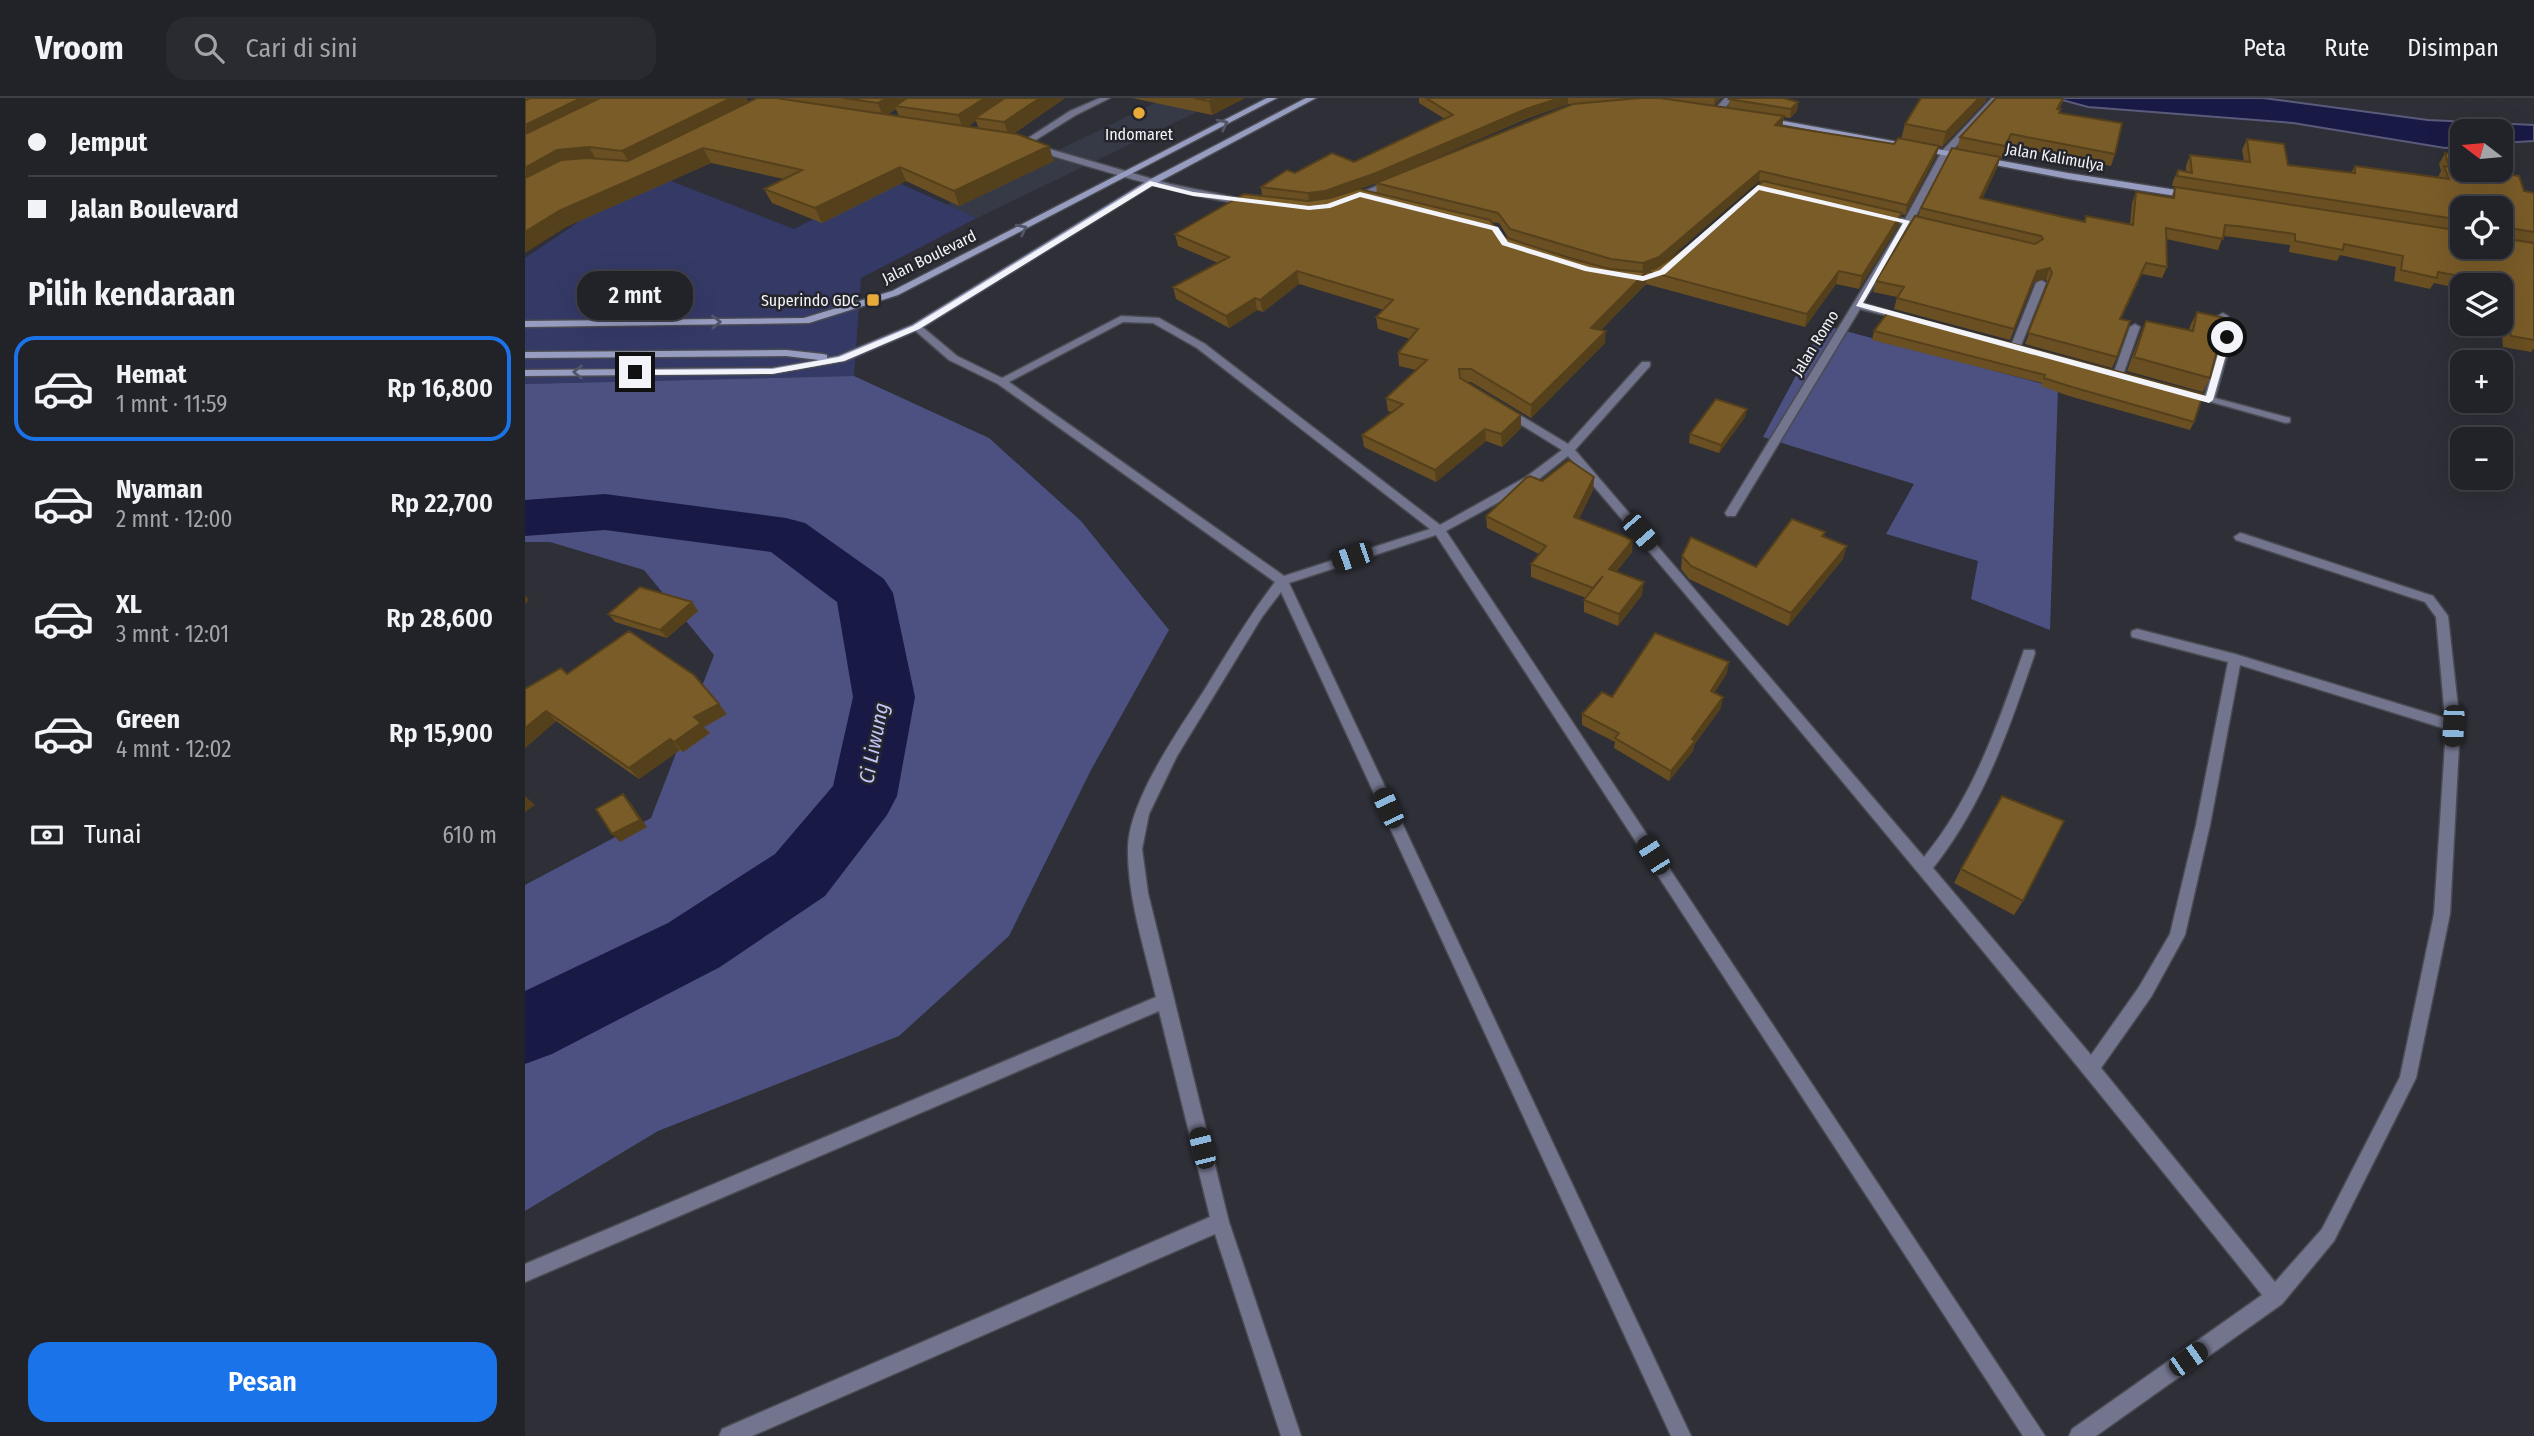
<!DOCTYPE html>
<html lang="id">
<head>
<meta charset="utf-8">
<style>
	:root { --surface:#222329; --page:#2a2b31; --text:#f1f3f6; --muted:#a2a4a8; --line:#3f4046; --accent:#1a73e8 }
	body { margin:0; font-family:"Fira Sans Condensed",sans-serif; background:var(--page); color:var(--text); height:100vh; display:flex; flex-direction:column; font-size:26px; white-space:nowrap }
	* { box-sizing:border-box; margin:0 }
	p { font-size:23px; color:var(--muted) }
	.icon { flex:none; width:38px; height:38px; fill:none; stroke:currentColor; stroke-width:2; stroke-linecap:round; stroke-linejoin:round }
	.map { position:relative; flex:1; overflow:hidden }
	.side { display:flex; flex-direction:column; background:var(--surface); width:525px }
	.side>* { flex:none }
	.top-card { display:grid; align-content:center; height:154px; padding:0 28px; background:var(--surface) }
	.needle { width:46px; rotate:286deg }
	.tools { position:absolute; left:1925px; top:21px; display:grid; gap:14px }
	.tools a { display:grid; place-items:center; width:63px; height:63px; border-radius:14px; background:var(--surface); box-shadow:0 7px 28px #0002,0 0 0 2px var(--line); font-size:35px }
	.end { position:absolute; width:32px; height:32px; margin:-16px; border:9px solid #f3f4f9; background:#111; box-shadow:0 0 0 4px #111 }
	.from { border-radius:50% }
	.bubble { position:absolute; height:49px; border-radius:21px; background:var(--surface); box-shadow:0 7px 28px #0002,0 0 0 2px var(--line); font-size:23px; font-weight:600; line-height:49px; text-align:center }
	.car { position:absolute; width:21px; height:42px; margin:-21px -10px; border-radius:9px; box-shadow:0 0 5px 2px #0007; background:linear-gradient(#222 24%,#8ab4d8 0 40%,#222 0 76%,#8ab4d8 0 86%,#222 0) }
	.top-card b { display:flex; align-items:center; gap:24px; height:66px; font-size:26px }
	.top-card b+b { border-top:2px solid var(--line) }
	.top-card i { width:18px; height:18px; background:var(--text) }
	ul { padding:0; list-style:none }
	li { display:flex; align-items:center; gap:21px; height:105px; margin:0 14px 10px; padding:0 14px; border:4px solid transparent; border-radius:21px }
	li div { flex:1 }
	li b { display:block; font-size:26px }
	li em { font-style:normal; font-weight:600 }
	li.selected { border-color:var(--accent) }
	li>.icon { width:63px; height:63px; stroke-width:1.5 }
	h2 { padding:0 28px; font-size:32px; line-height:84px }
	.pay { display:flex; align-items:center; gap:18px; height:77px; padding:0 28px; font-size:26px }
	.pay p { margin-inline-start:auto }
	.action { display:flex; gap:14px; margin-top:auto; padding:14px 28px }
	.action a { flex:1; height:80px; border-radius:21px; background:var(--accent); color:#fff; font-size:28px; font-weight:600; line-height:80px; text-align:center }
	header { display:flex; align-items:center; gap:42px; box-sizing:border-box; height:98px; padding:0 35px; background:var(--surface); border-bottom:2px solid var(--line) }
	header strong { font-size:33px }
	nav { display:flex; gap:38px; margin-inline-start:auto; font-size:24px }
	.search { width:490px; height:63px; background:var(--page); display:flex; align-items:center; gap:18px; box-sizing:border-box; padding:0 24px; border-radius:21px; color:var(--muted); font-size:26px }
	main { display:flex; flex:1; min-height:0 }
	.map>svg:first-child { display:block }
	.built { fill:#363946 }
	.green { fill:#353966 }
	.forest { fill:#4c5182 }
	.water { fill:#191945; stroke:#5a5b7b; stroke-width:2 }
	.lines { fill:none; stroke-linecap:round; stroke-linejoin:round }
	.river { fill:#191945; fill-rule:evenodd }
	.street-casing { stroke:#4a4b52; stroke-width:3 }
	.secondary-casing { stroke:#4a4b52; stroke-width:3 }
	.street { fill:#72758d; fill-rule:evenodd }
	.secondary { fill:#979dc1; fill-rule:evenodd }
	.wall { fill:#694f22; fill-rule:evenodd }
	.shaded-wall { fill:#55401c }
	.building { fill:#7a5c28; stroke:#55401c; stroke-width:2 }
	.oneway { stroke:#525568 }
	.route { fill:#f3f4f9 }
	.poi-dot { fill:#e9ab37; stroke:#24252d; stroke-width:2.5 }
	.labels { text-anchor:middle; dominant-baseline:central; stroke-width:5; stroke-linejoin:round; paint-order:stroke }
	.far-poi-label { font-size:16px; fill:#f3f4f9; stroke:#24252d }
	.far-street-label { font-size:16px; fill:#f3f4f9; stroke:#24252d }
	.water-label { font-size:21px; font-style:italic; fill:#c0c7f6; stroke:#24252d }
</style>
</head>
<body>
<header>
<strong>Vroom</strong>
<div class="search"><svg class="icon" aria-label="search" viewBox="0 0 24 24"><circle cx="10" cy="10" r="6"/><path d="M15 15l6 6"/></svg>Cari di sini</div>
<nav><a>Peta</a><a>Rute</a><a>Disimpan</a></nav>
</header>
<main>
<section class="side">
<div class="top-card">
<b><i class="from"></i>Jemput</b>
<b><i></i>Jalan Boulevard</b>
</div>
<h2>Pilih kendaraan</h2>
<ul>
<li class="selected"><svg class="icon" aria-label="car" viewBox="0 0 24 24"><path d="M5 17H2v-5l4-1 3-4h7l3 4 3 1v5h-3M9 17h6M6 11h13"/><circle cx="7" cy="17" r="2"/><circle cx="17" cy="17" r="2"/></svg><div><b>Hemat</b><p>1 mnt · 11:59</p></div><em>Rp 16,800</em></li>
<li><svg class="icon" aria-label="car" viewBox="0 0 24 24"><path d="M5 17H2v-5l4-1 3-4h7l3 4 3 1v5h-3M9 17h6M6 11h13"/><circle cx="7" cy="17" r="2"/><circle cx="17" cy="17" r="2"/></svg><div><b>Nyaman</b><p>2 mnt · 12:00</p></div><em>Rp 22,700</em></li>
<li><svg class="icon" aria-label="car" viewBox="0 0 24 24"><path d="M5 17H2v-5l4-1 3-4h7l3 4 3 1v5h-3M9 17h6M6 11h13"/><circle cx="7" cy="17" r="2"/><circle cx="17" cy="17" r="2"/></svg><div><b>XL</b><p>3 mnt · 12:01</p></div><em>Rp 28,600</em></li>
<li><svg class="icon" aria-label="car" viewBox="0 0 24 24"><path d="M5 17H2v-5l4-1 3-4h7l3 4 3 1v5h-3M9 17h6M6 11h13"/><circle cx="7" cy="17" r="2"/><circle cx="17" cy="17" r="2"/></svg><div><b>Green</b><p>4 mnt · 12:02</p></div><em>Rp 15,900</em></li>
</ul>
<div class="pay"><svg class="icon" aria-label="cash" viewBox="0 0 24 24"><path d="M3 7h18v10H3z"/><circle cx="12" cy="12" r="2"/></svg>Tunai<p>610 m</p></div>
<div class="action"><a>Pesan</a></div>
</section>
<div class="map">
<svg width="2009" height="1338" viewBox="0 0 2009 1338">
	<rect width="100%" height="100%" fill="#2e2f37"/>
	<!-- built -->
	<path class="built" d="M640,0H701L452,120L421,107Z"/>
	<!-- green -->
	<path class="green" d="M138,80L269,131L365,81L452,120L336,180L329,278L0,286V160L83,104Z"/>
	<!-- forest -->
	<path class="forest" d="M1298,227L1533,290L1525,532L1446,501L1453,463L1361,436L1389,386L1238,339Z
		M329,278L464,340L556,423L644,532L566,672L484,838L374,938L133,1033L0,1113V787L126,720L189,557L119,472L25,444H0V286Z"/>
	<!-- water -->
	<path class="water" d="M1530,0H1738L1903,22L2009,27V43L1976,45V33H1937V48L1920,50L1768,25L1563,9Z"/>
	<g class="lines">
		<!-- river -->
		<path class="river" d="M80,396L261,420L280,425L359,481L368,495L390,599L372,698L362,717L300,798L195,869L27,956L0,966V893L143,825L250,756L308,688L328,599L312,504L246,454L80,432L0,438V402Z"/>
		<!-- street casing -->
		<g class="street-casing">
			<path id="street" d="M575,0H585L551,17L501,48L494,46L545,13Z
				M1200,0H1208L1194,17H1188V13Z
				M1467,0H1475L1424,56L1388,123L1409,129L1404,132L1385,128L1338,205L1384,219L1379,222L1335,211L1210,418H1202L1200,415L1377,126L1355,119L1359,116L1380,121L1417,53Z
				M507,46L645,86L732,104C713,116 536,60 504,51L503,49Z
				M870,80L874,83L873,85L830,102L823,100Z
				M1516,182L1521,185L1495,250L1486,252L1485,250L1511,185Z
				M1698,215L1703,218L1707,239L1690,300L1765,320V324L1761,325L1654,295L1659,292L1680,297L1697,239L1693,218Z
				M596,218L634,220L680,246L915,427L1001,379L1037,352L977,315V311H985L1043,346L1117,264H1125V268L1050,352L1399,759C1448,699 1472,628 1498,555L1499,552H1509L1510,555C1484,631 1459,706 1408,770L1566,957L1614,889L1645,836L1671,727L1703,564L1607,539L1606,536L1607,533L1612,531L1710,556L1920,620L1911,519L1900,504L1711,442L1709,439L1715,435L1719,436L1908,498L1923,518L1935,628L1925,816L1891,980L1809,1143L1757,1206L1571,1338H1544L1547,1331L1737,1197C1510,913 1279,635 1043,358L1009,385L921,433L1520,1338H1498L911,437L764,485L1166,1338H1146L756,494L737,519L652,658L624,716L617,751L623,795L704,1124L776,1338H756L690,1136L227,1338H194L197,1331L685,1119L634,913L0,1184V1166L631,899C620,852 603,802 603,753C602,704 654,632 680,591C702,555 724,518 750,484L473,286L424,262L386,229L395,227L432,258L477,280ZM598,224L628,225L672,250L905,431L759,478L484,284ZM1715,567L1921,631L1909,816L1875,979L1797,1131L1750,1184L1576,970L1626,899L1660,837L1685,727Z
				M1610,226L1615,229L1598,277L1593,280L1589,279L1588,277L1605,229Z"/>
		</g>
		<!-- secondary casing -->
		<g class="secondary-casing">
			<path id="secondary" d="M742,0H752L373,197L284,225L0,229V223L279,220L367,193Z
				M781,0H791L628,87L395,231L320,263L247,276L0,278V272L247,270L294,262L261,258L0,260V254L261,252L298,256L302,257V260L313,258L387,227L622,83Z
				M1237,19L1543,75L1664,94L1668,97L1664,100L1543,81L1240,23L1236,21Z"/>
		</g>
		<!-- street -->
		<use href="#street" class="street"/>
		<!-- secondary -->
		<use href="#secondary" class="secondary"/>
	</g>
	<!-- wall -->
	<path class="wall" d="M0,0H221L223,4L232,0H540L488,36L529,63L434,108L381,83L297,125L247,105L239,91L259,81L186,65L43,128ZM371,11L374,19L362,17ZM451,23L454,31L442,29Z
		M607,0H720L687,17Z
		M894,0H1196L1189,8L1203,10L1205,0H1261V1L1273,4L1272,13L1265,20L1259,19L1257,28L1369,46L1376,41L1380,26L1461,3L1417,49L1414,48L1411,58L1380,117L1376,116L1374,127L1334,191L1311,186L1280,229L1121,186L1076,232L1080,245L1006,320L946,284H942L996,317V330L977,349L961,343L911,384L839,349L837,337L867,314L863,313L861,300L891,272L874,268L873,255L885,241L853,231L851,219L859,212L774,186L738,214L732,212L704,230L651,201L648,189L693,165L653,148L650,136L737,98L736,89L770,75L829,64L920,21L894,5ZM1043,6H1047L851,85L852,95L834,91L852,85L1001,21ZM1234,83L1236,84L1163,149L1135,168ZM966,124L974,125L984,141L976,138ZM1014,150L1072,167L1047,161Z
		M1537,6L1534,11L1535,15L1590,56L1586,68L1482,48L1477,60H1475L1472,70L1457,101L1559,123L1561,118L1605,126L1607,105L1611,94L1646,100L1650,89L1736,102L1647,88L1648,83L1653,72L1661,74V68L1665,57L1719,63L1717,52L1722,41L1763,67L1826,75L1830,68L1913,79L1916,73L1914,66L1920,55L1937,72L1999,93L2009,95V250L2006,254L1978,249L1976,226V187H1937V191L1909,185L1905,191L1869,183L1871,169L1815,157L1812,163L1764,154L1765,147L1707,139L1698,138L1693,152L1641,141L1642,169L1637,180L1617,176L1596,221L1592,259L1587,270L1500,246L1523,186L1521,181L1509,184L1485,242L1369,211L1372,199L1348,194L1351,183L1393,119L1396,110L1432,51L1435,39ZM1937,110L1976,149H1937Z
		M1364,213L1669,324L1665,332L1544,298L1516,288L1517,285L1347,242L1349,233Z
		M1672,214L1685,280L1678,294L1602,273L1615,237L1621,223L1664,232L1665,228Z
		M1222,311L1220,319L1194,355L1164,345L1165,336Z
		M1069,379L1068,392L1054,421L1107,454L1091,474L1117,497L1093,528L1059,514V502L1061,500L1006,479V466L1014,456L962,430L961,418L1017,383Z
		M1300,434L1299,439L1318,461L1263,528L1164,481L1156,471L1157,458L1231,469Z
		M167,504L173,513L142,540L90,524L83,516Z
		M1202,575L1189,595L1196,610L1169,647L1168,653L1144,683L1089,650L1090,644L1057,627V616L1087,599Z
		M42,576L202,616L179,629L185,635L158,654L155,652L114,681L31,623L0,650V591Z
		M1436,771L1498,803L1489,817L1429,785Z"/>
	<!-- shaded-wall -->
	<path class="shaded-wall" d="M56,0H93L0,45V27Z
		M206,0H221L225,8L106,67L97,53Z
		M361,0H389L370,8L371,11L358,19L353,5Z
		M460,0H486L450,20L451,23L438,31L433,17Z
		M515,0H540L484,38L479,24Z
		M690,0H720L687,17L684,3Z
		M1035,0H1043V6L1001,21L852,85L801,102L784,104L783,95L1001,11Z
		M1190,0H1196L1189,8Z
		M1454,0H1462L1461,3L1417,49L1421,34Z
		M1538,0H1539L1537,6L1528,22L1532,11Z
		M1273,4L1272,13L1265,20L1266,11Z
		M1259,18L1257,28L1250,27Z
		M1486,36L1482,48L1477,60L1480,48Z
		M524,48L529,63L434,108L429,93Z
		M1414,48L1411,58L1380,117L1382,107Z
		M64,49L72,63L0,89V70L32,52Z
		M178,50L186,65L43,128L0,155V134L34,113Z
		M1475,59L1472,70L1452,111L1455,100Z
		M375,69L381,83L297,125L290,110Z
		M1235,73L1234,83L1133,170L1122,173L1121,186L1065,243L1066,230L1117,175L1118,165Z
		M1377,115L1374,127L1334,191L1337,178Z
		M1525,170L1521,181L1509,184L1485,242L1512,173Z
		M772,173L774,186L738,214L735,202Z
		M1314,173L1311,186L1280,229L1282,216Z
		M730,200L732,212L704,230L701,218Z
		M1081,233L1080,245L1006,320V307Z
		M1222,311L1220,319L1194,355L1196,347Z
		M996,317V330L977,349L976,336Z
		M960,331L961,343L911,384L910,372Z
		M1069,379L1068,392L1049,431V419Z
		M1108,442L1107,454L1083,483L1084,471Z
		M1322,448L1318,461L1263,528L1266,515Z
		M1119,484L1117,497L1093,528L1094,516Z
		M0,497L4,502L0,506Z
		M167,504L173,513L142,540L135,532Z
		M1204,564L1202,575L1184,604L1186,593Z
		M1198,599L1196,610L1169,647L1168,653L1144,683L1146,673L1167,641Z
		M194,606L202,616L179,629L185,635L158,654L149,644L169,619Z
		M21,613L31,623L0,650V630Z
		M145,641L155,652L114,681L104,670Z
		M98,696L105,704L122,729L95,744L87,736Z
		M0,698L10,707L0,714Z"/>
	<!-- building -->
	<path class="building" d="M5,0H56L0,27V3Z
		M75,0H206L97,53L64,49L32,52L0,70V36Z
		M232,0H251L492,36L524,48L429,93L375,69L290,110L239,91L277,72L178,50L34,113L0,134V80L36,62L63,60L103,63Z
		M318,0H361L353,5Z
		M382,0H460L433,17L370,8Z
		M480,0H515L479,24L450,20Z
		M669,0H690L684,3Z
		M901,0H1035L1001,11L851,75L800,93L783,95L736,89L762,72L770,75L807,55L829,64L928,17Z
		M1115,0H1135L1259,18L1250,27L1369,46L1373,40L1414,48L1382,107L1235,73L1134,159L1118,165L1086,161L985,131L973,115L851,85L1048,6Z
		M1205,0H1258L1273,4L1266,11L1204,1Z
		M1396,0H1454L1421,34L1380,26Z
		M1471,0H1538L1532,11H1536L1534,15L1597,25L1590,56L1486,36L1480,48L1435,39Z
		M1722,41L1759,46L1763,67L1830,75V68L1924,81L1919,68L1924,69L1920,55L1937,58V72H1957L1994,78L1999,93L2009,95V134L1984,130L1980,132L1983,141L2009,145V242L1986,238L1982,205L1976,204V187H1966V184L1913,174L1912,180L1876,172L1878,158L1819,146L1818,152L1770,143V136L1712,128L1700,127L1698,141L1641,130L1642,169L1621,165L1595,221L1605,223L1592,259L1503,235L1527,175L1525,170L1512,173L1489,231L1372,200L1379,189L1351,183L1390,118L1510,146L1518,141L1516,138L1396,110L1427,50L1475,59L1455,100L1560,124L1561,118L1608,127L1611,94L1649,100L1650,89L1937,133V149H1976V110H1937V122L1652,78L1653,72L1667,75L1665,57L1725,64Z
		M1238,83L1377,115L1337,178L1314,173L1282,216L1122,173L1066,230L1081,233L1006,307L946,271H934L935,280L996,317L976,336L960,331L910,372L837,337L878,306L861,300L902,262L873,255L893,231L851,219L868,202L772,173L735,202L730,200L701,218L648,189L704,159L650,136L719,96L783,103L805,100L834,91L965,122L976,138L1047,161L1085,171L1118,174L1131,170L1163,149Z
		M1364,213L1678,296L1669,324L1547,289L1519,280L1520,277L1349,233Z
		M1672,214L1700,220L1685,280L1609,259L1621,223L1668,233Z
		M1191,301L1222,311L1196,347L1165,336Z
		M1044,362L1069,379L1049,419L1108,442L1084,471L1119,484L1094,516L1059,502L1078,478L1068,490L1006,466L1021,448L961,418L1001,380L1005,378L1017,383Z
		M1267,421L1300,434L1297,438L1322,448L1266,515L1166,468L1157,458L1166,439L1231,469Z
		M115,489L167,504L135,532L83,516Z
		M104,533L169,577L194,606L169,619L176,625L149,644L145,641L104,670L21,613L0,630V591L36,570L42,576Z
		M1130,535L1204,564L1186,593L1198,599L1167,641L1170,643L1146,673L1090,640L1094,635L1057,616L1077,594L1087,599Z
		M98,696L115,722L87,736L71,711Z
		M1477,698L1539,723L1498,803L1436,771Z"/>
	<!-- one-way arrows -->
	<defs><path id="oneway-chevron" d="M-2-3.5L2.5 0L-2 3.5" fill="none" stroke-width="1.6" stroke-linecap="round" stroke-linejoin="round" transform="scale(1.75)"/></defs>
	<g class="oneway">
		<use href="#oneway-chevron" transform="translate(698 26) rotate(-27)"/>
		<use href="#oneway-chevron" transform="translate(497 131) rotate(-27)"/>
		<use href="#oneway-chevron" transform="translate(191 224) rotate(-1)"/>
		<use href="#oneway-chevron" transform="translate(53 274) rotate(180)"/>
	</g>
	<!-- route -->
	<path class="route" d="M625,83L668,94L784,108L802,106L835,94L973,129L983,144L1064,169L1118,178L1135,172L1233,87L1385,123L1338,205L1681,298L1698,239L1702,236L1706,239L1688,302L1684,305L1331,208L1378,125L1234,92L1140,176L1118,183L1060,173L977,147L967,132L835,99L805,110L784,112L668,98L627,88L394,231L319,263L247,276L110,277L106,274L110,272L247,271L314,259L388,228Z"/>
	<!-- markers -->
	<g class="poi-dot">
		<circle cx="614" cy="15" r="7"/>
		<rect x="341" y="195" width="14" height="14" rx="3.5"/>
	</g>
	<g class="labels">
		<!-- far-poi labels -->
		<g class="far-poi-label">
			<text x="614" y="36">Indomaret</text>
			<text x="334" y="202" text-anchor="end">Superindo GDC</text>
		</g>
		<!-- far-street labels -->
		<g class="far-street-label">
			<text transform="translate(1530 59) rotate(10)">Jalan Kalimulya</text>
			<text transform="translate(404 159) rotate(-26)">Jalan Boulevard</text>
			<text transform="translate(1290 245) rotate(-58)">Jalan Romo</text>
		</g>
		<!-- water labels -->
		<g class="water-label">
			<text transform="translate(349 645) rotate(-79)">Ci Liwung</text>
		</g>
	</g>
</svg>
<div class="tools">
<a><svg class="needle" viewBox="-14 -14 28 28"><path d="M0-13l5 13h-10z" fill="#e53935"/><path d="M0 13l5-13h-10z" fill="#a2a4a8"/></svg></a>
<a><svg class="icon" aria-label="locate" viewBox="0 0 24 24"><circle cx="12" cy="12" r="6"/><path d="M12 2v4M12 18v4M2 12h4M18 12h4"/></svg></a>
<a><svg class="icon" aria-label="layers" viewBox="0 0 24 24"><path d="M12 4l9 5-9 5-9-5zM3 14l9 5 9-5"/></svg></a>
<a>+</a>
<a>−</a>
</div>
<i class="end from" style="left:1702px;top:239px"></i>
<i class="end" style="left:110px;top:274px"></i>
<div class="bubble" style="left:52px;top:173px;width:116px">2 mnt</div>
<i class="car" style="left:1115px;top:434px;rotate:139deg"></i>
<i class="car" style="left:827px;top:459px;rotate:251deg"></i>
<i class="car" style="left:1928px;top:628px;rotate:183deg"></i>
<i class="car" style="left:863px;top:710px;rotate:335deg"></i>
<i class="car" style="left:1128px;top:757px;rotate:327deg"></i>
<i class="car" style="left:677px;top:1050px;rotate:346deg"></i>
<i class="car" style="left:1663px;top:1261px;rotate:55deg"></i>
</div>
</main>
</body>
</html>
